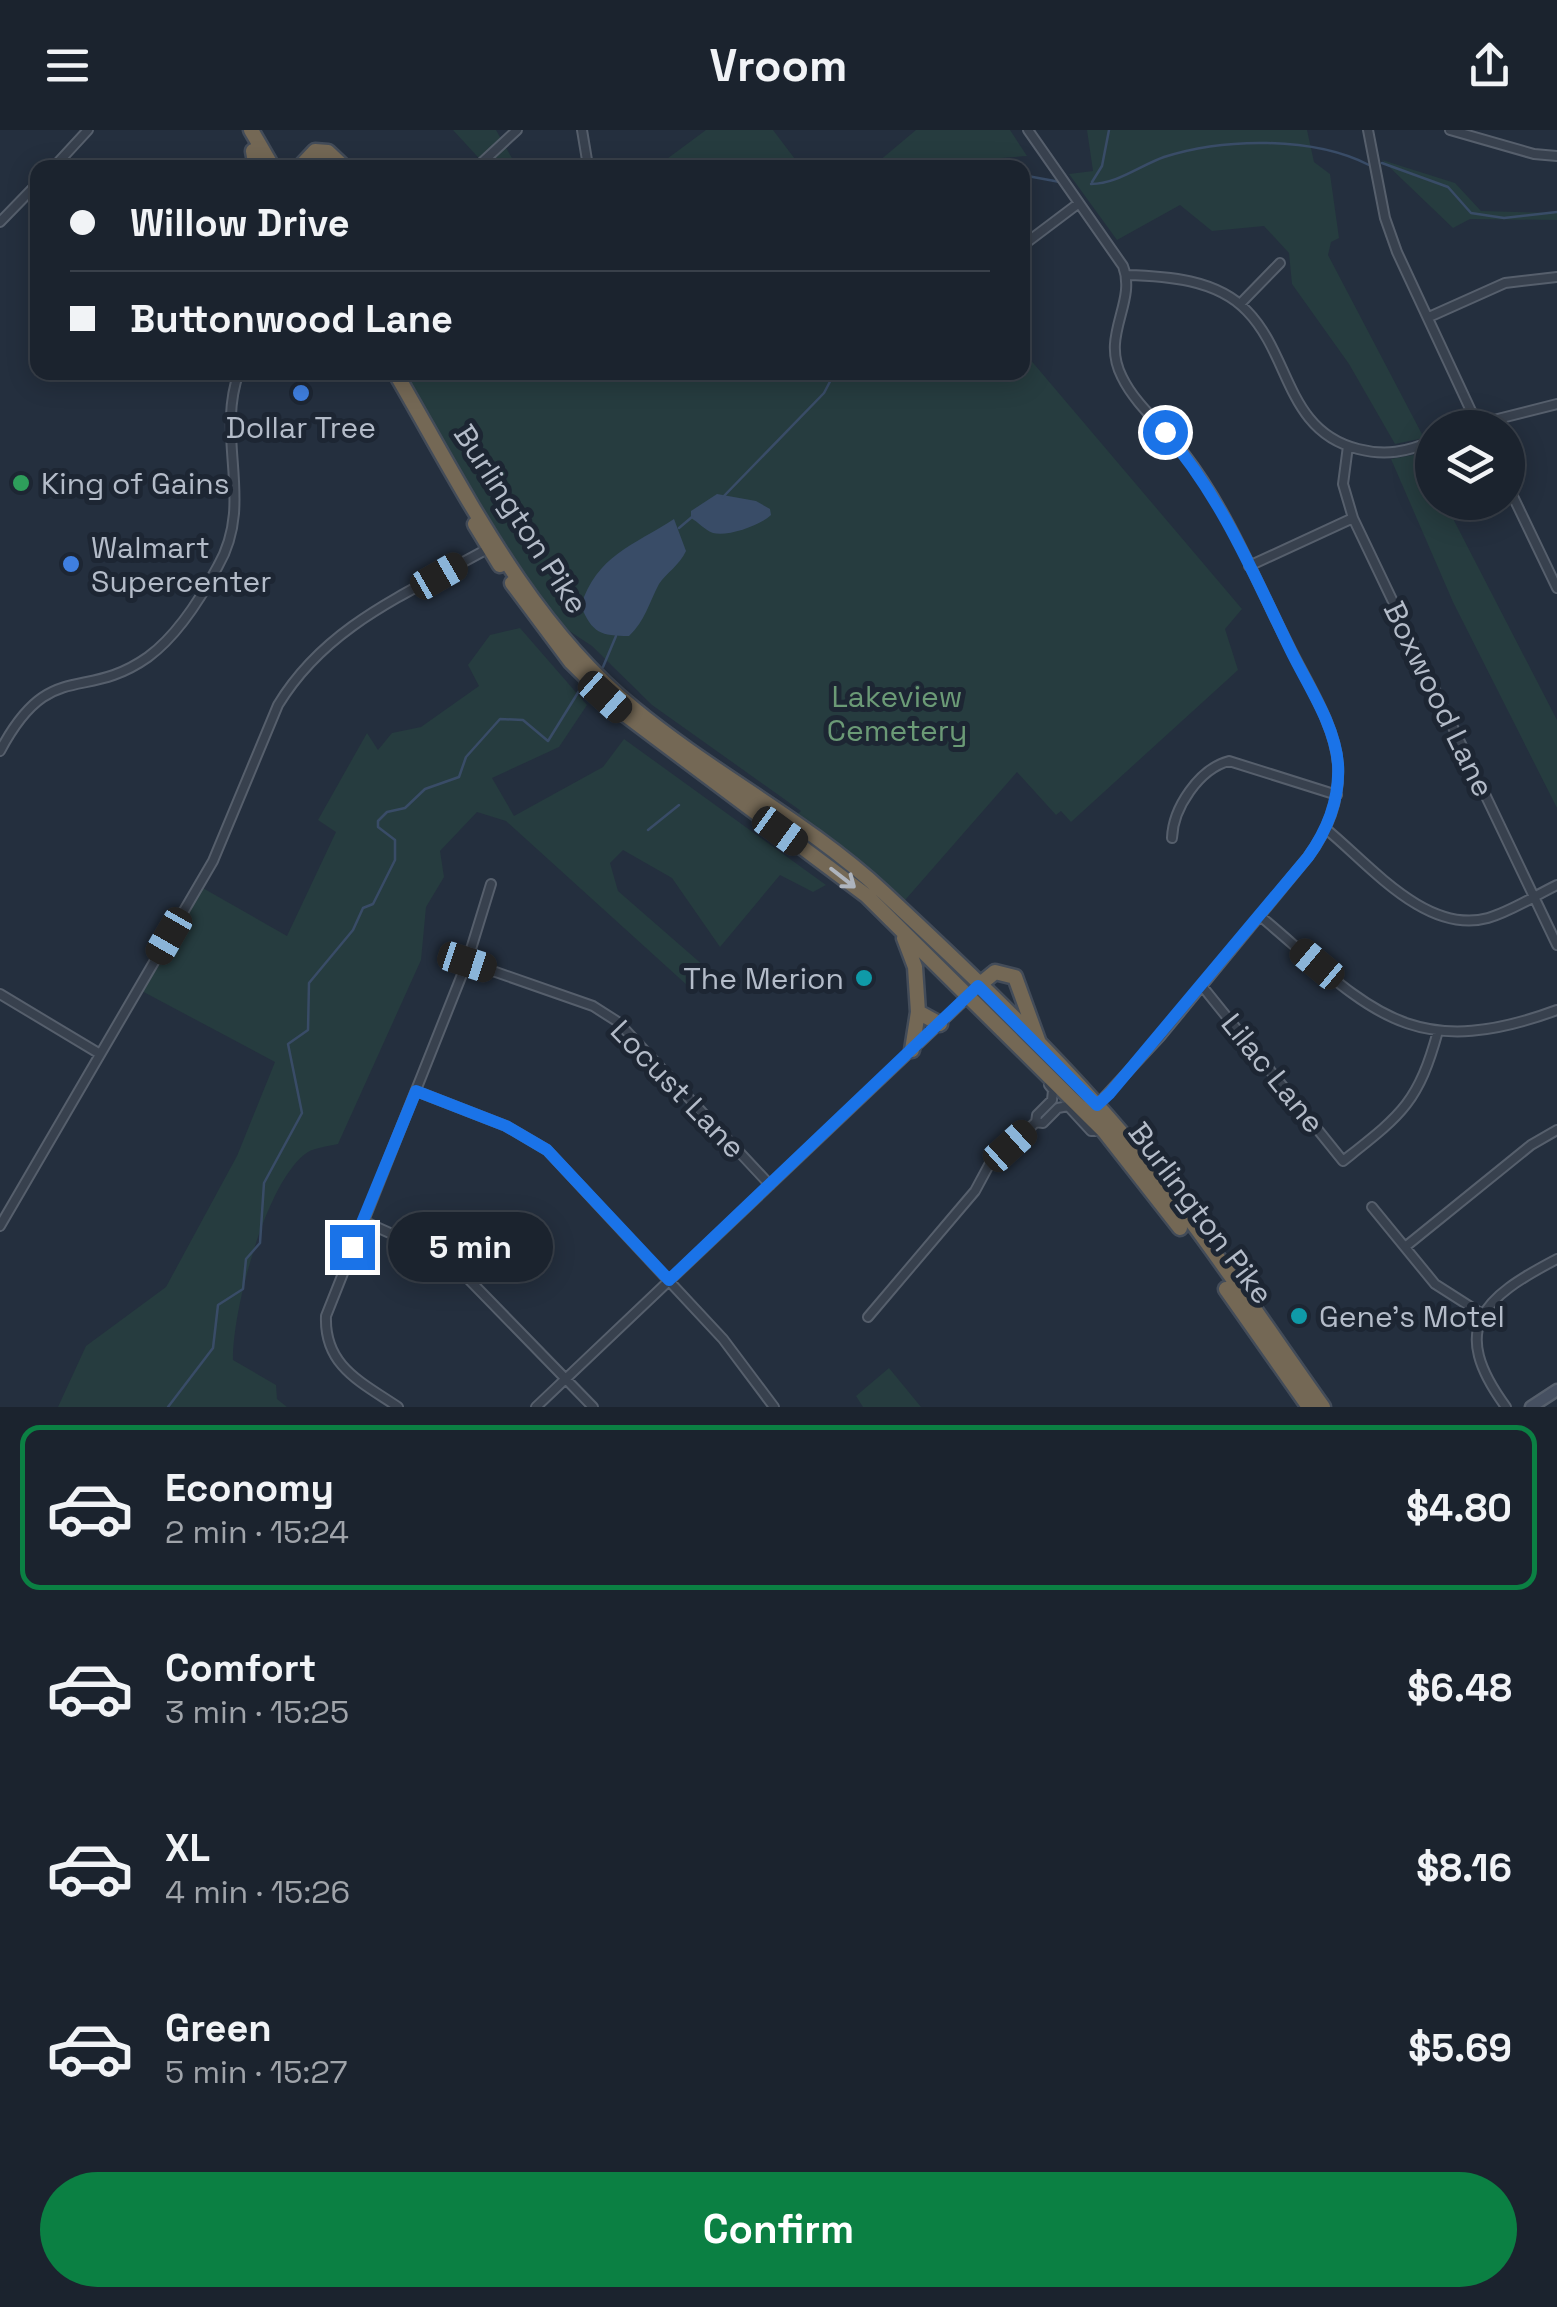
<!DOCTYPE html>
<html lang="en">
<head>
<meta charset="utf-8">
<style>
	:root { --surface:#1b232e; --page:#282f3a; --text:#f1f3f6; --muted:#a0a4aa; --line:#39404a; --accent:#0b8043 }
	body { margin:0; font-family:"Space Grotesk",sans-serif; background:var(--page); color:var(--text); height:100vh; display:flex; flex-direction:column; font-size:38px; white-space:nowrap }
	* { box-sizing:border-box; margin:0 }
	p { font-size:32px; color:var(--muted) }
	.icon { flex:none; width:55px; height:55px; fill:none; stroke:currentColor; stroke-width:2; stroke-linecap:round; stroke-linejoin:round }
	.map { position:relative; height:1277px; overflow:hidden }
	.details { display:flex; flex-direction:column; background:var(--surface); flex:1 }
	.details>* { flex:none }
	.banner { position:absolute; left:30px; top:30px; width:1000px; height:220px; border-radius:20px; box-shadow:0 5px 25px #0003,0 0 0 2px var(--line); display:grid; align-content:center; height:220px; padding:0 40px; background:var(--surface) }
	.controls { position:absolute; left:1415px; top:280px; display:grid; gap:20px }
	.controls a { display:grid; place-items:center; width:110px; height:110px; border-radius:50%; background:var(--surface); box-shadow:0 5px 25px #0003,0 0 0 2px var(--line); font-size:50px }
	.end { position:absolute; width:45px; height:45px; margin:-22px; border:12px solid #1a73e8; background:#fff; box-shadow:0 0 0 5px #fff }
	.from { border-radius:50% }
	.bubble { position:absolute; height:70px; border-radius:35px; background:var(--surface); box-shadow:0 5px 25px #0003,0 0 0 2px var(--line); font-size:32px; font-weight:600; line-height:70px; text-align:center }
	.car { position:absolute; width:30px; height:60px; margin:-30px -15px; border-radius:12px; box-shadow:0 0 8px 2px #0007; background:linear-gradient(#222 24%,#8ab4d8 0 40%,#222 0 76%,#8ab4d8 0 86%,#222 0) }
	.banner b { display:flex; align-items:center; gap:35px; height:95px; font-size:38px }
	.banner b+b { border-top:2px solid var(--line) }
	.banner i { width:25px; height:25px; background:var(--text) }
	ul { padding:18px 0 0; list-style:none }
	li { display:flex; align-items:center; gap:30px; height:165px; margin:0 20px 15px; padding:0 20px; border:5px solid transparent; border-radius:20px }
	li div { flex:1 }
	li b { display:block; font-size:38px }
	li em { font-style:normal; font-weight:600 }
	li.active { border-color:var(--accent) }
	li>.icon { width:90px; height:90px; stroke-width:1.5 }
	.action { display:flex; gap:20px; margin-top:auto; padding:20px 40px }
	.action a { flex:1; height:115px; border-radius:60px; background:var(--accent); color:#fff; font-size:40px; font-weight:600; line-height:115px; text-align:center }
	header { display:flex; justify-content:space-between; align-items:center; height:130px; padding:0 40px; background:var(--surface); font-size:45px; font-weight:600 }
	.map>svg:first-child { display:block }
	.green { fill:#263c3f }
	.water { fill:#394c67 }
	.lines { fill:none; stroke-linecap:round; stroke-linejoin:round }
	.stream { stroke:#394c67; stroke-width:2.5 }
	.street-casing { stroke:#565f6c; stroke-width:12 }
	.secondary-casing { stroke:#565f6c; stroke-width:15 }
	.highway-casing { stroke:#434c59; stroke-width:19 }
	.street { stroke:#38414e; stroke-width:8 }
	.secondary { stroke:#465061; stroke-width:10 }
	.highway { stroke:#746855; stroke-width:14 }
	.oneway { stroke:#aeb4bd }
	.route { stroke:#1a73e8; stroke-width:12 }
	.shop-dot { fill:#3f7fe0; stroke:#1d2633; stroke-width:4 }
	.leisure-dot { fill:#2e9e5b; stroke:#1d2633; stroke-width:4 }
	.culture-dot { fill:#0f9aa8; stroke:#1d2633; stroke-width:4 }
	.labels { text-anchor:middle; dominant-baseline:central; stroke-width:10; stroke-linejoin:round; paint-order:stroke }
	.poi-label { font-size:30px; fill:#b4bcc9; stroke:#1d2633; text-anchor:start }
	.street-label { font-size:30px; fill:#b4bcc9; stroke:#1d2633 }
	.park-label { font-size:30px; fill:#6b9a76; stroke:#1d2633 }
</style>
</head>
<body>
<header><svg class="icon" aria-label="menu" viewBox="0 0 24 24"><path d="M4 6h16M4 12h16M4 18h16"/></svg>Vroom<svg class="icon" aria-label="share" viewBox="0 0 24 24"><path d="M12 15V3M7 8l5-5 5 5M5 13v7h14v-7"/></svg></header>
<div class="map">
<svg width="1557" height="1277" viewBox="0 0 1557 1277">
	<rect width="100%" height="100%" fill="#242f3e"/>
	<!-- green -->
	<path class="green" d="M453,0H496L517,37H487Z
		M706,0H773L801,37H656Z
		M916,0H1010L1027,26L958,31L950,37H872Z
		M1087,0H1307L1314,32L1330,44L1339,108L1331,112L1328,125L1424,308L1395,314L1349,234L1292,154L1289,123L1264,96L1212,101L1180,75L1117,110L1069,44L1093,41Z
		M1382,30L1455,53L1481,81L1557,83V90L1470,89L1453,98Z
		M1023,221L1242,479L1225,499L1238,540L1071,692L1061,681L1056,685L1017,642L899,777L790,691L801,681L652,575L592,516L545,485L404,258L416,247L414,242H1022Z
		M1430,322L1432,372L1445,373L1557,590V678L1453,472L1391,329Z
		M520,498L587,575L559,617L492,648L514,686L603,637L624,609L826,755L813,762L780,745L720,817L672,748L623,720L610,733L618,761L704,836L688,856L506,691L477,682L440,721L444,747L426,777L421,830L338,1014C329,1016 315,1018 308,1022C266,1049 232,1182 233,1230L276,1255L277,1269L287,1277H58L86,1216L166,1157L237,1026L275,932L140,860L201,757L287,806L336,702L318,690L367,603L378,620L392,603L421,597L479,556L468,535L490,505Z
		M889,1238L921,1277H863L856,1266Z"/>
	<!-- water -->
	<path class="water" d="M717,364L756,371L770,379L771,385C761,395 728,407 713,403C705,400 698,392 691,388V381Z
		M674,389L686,421C679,436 667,442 659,454C649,473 645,491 629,506C601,506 592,503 581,476C596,426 634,415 674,389Z"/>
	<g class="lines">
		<!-- stream -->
		<path class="stream" d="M1382,33L1448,57L1471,83L1504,88L1557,82
			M968,38H1008
			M1022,45L1060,52
			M1092,52L1102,36L1109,0
			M1091,54C1117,54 1139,36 1164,27C1223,8 1312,6 1369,35
			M723,367L824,263L835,242
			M679,398L692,387
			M603,537L616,506
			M648,700L679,675
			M168,1277L213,1218L218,1175L243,1159L246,1129L260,1113L264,1053L302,983L288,914L308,900L309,853L353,800L363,778L373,774L395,730V710L378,697V691L387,682L405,678L425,659L459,647L466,627L500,589L523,590L548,611L579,561"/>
		<!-- street casing -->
		<g class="street-casing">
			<path id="street" d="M582,0L587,30
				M1028,0L1123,136C1137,173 1100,205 1122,247C1136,276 1164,297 1184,323C1229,381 1256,451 1289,516C1307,553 1335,594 1338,635C1340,669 1328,700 1308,727L1160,907L1097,975
				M1368,0L1385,88L1397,122L1479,298
				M1450,0L1534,24L1557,26
				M53,38L88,0
				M476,38L517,0
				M0,92L38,53
				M1022,116L1079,73
				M1126,145C1166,146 1217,149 1247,181C1291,226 1286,301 1358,319C1385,326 1407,322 1432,311
				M1240,174L1280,133
				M1429,187L1505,153L1557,147
				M1462,298L1557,274
				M1348,316L1343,354L1353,388L1557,815
				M1508,356L1557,458
				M1249,436L1353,388
				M0,621C50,527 83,573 148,527C178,505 201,468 218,436C255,372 215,309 239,242
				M1326,699C1369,734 1426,805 1488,788C1512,781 1534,766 1557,755
				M1172,708C1173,678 1199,639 1229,631L1337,665
				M1260,786C1368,877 1408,935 1557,880
				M467,832L593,876L618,892L770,1055
				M1202,856L1343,1031C1401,985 1418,974 1438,901
				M0,864L100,924
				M416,961L506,996L547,1020L723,1209L774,1277
				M1036,992L1037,985L1052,970L1053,960L1049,955
				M1372,1077L1435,1154L1482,1184
				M363,1091L450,1130L593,1277
				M0,1096L213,731L278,575C327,494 409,463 489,418
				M1405,1117L1531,1015L1557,1000
				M868,1187L975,1061L989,1035L1036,992L1043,993L1058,978L1068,976L1091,1001H1101
				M398,1277C361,1252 324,1236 326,1186L467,832L491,754
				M536,1277L968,867
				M1506,1277C1448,1198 1482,1168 1557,1129"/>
		</g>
		<!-- secondary casing -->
		<g class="secondary-casing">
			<path id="secondary" d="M1531,1277L1557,1260"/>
		</g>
		<!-- highway casing -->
		<g class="highway-casing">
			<path id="highway" d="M251,0L273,38
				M253,21L256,38
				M299,38L315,21L328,22L345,38
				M395,242C463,359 528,493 634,579C714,645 808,692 883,762C956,830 1031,901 1097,975C1181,1068 1251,1176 1323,1277
				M475,394L500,435
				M512,453L571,532L623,583L867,766L1104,1001L1180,1098
				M904,808L915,837L918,882L940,894
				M978,856L995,842L1015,847L1039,913
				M912,920L918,882
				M1226,1159L1309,1277"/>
		</g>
		<!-- street -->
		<use href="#street" class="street"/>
		<!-- secondary -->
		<use href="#secondary" class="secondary"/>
		<!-- highway -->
		<use href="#highway" class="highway"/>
	</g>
	<!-- one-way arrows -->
	<defs><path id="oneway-shaft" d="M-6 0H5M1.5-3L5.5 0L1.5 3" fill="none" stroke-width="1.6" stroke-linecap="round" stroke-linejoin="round" transform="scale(2.5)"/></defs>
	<use class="oneway" href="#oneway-shaft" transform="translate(843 748) rotate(38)"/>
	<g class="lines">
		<!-- route -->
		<path class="route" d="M352,1117L416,961L506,996L547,1020L669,1150L978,856L1097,975L1110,963L1308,727C1328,699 1340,669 1338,634C1335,595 1308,556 1291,521C1254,445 1221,366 1165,302"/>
	</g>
	<!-- markers -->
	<g class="shop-dot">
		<circle cx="301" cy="263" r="10"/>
		<circle cx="71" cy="434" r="10"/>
	</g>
	<circle class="leisure-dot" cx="21" cy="353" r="10"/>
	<g class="culture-dot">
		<circle cx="864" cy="848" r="10"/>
		<circle cx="1299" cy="1186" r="10"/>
	</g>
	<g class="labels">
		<!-- poi labels -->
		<g class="poi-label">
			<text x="301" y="297" text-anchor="middle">Dollar Tree</text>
			<text x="41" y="353">King of Gains</text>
			<text x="91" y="417">Walmart<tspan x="91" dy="34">Supercenter</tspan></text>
			<text x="844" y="848" text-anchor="end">The Merion</text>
			<text x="1319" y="1186">Gene's Motel</text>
		</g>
		<!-- street labels -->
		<g class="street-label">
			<text transform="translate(521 389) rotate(57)">Burlington Pike</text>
			<text transform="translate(1439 569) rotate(64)">Boxwood Lane</text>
			<text transform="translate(1273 943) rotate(51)">Lilac Lane</text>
			<text transform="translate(678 959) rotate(46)">Locust Lane</text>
			<text transform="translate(1201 1083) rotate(53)">Burlington Pike</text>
		</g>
		<!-- park labels -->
		<g class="park-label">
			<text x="897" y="566">Lakeview<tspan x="897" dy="34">Cemetery</tspan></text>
		</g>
	</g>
</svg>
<div class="controls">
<a><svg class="icon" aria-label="layers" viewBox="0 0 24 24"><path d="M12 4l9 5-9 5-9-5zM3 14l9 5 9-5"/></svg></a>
</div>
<i class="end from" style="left:1165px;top:302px"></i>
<i class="end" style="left:352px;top:1117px"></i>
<div class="bubble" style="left:388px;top:1082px;width:165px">5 min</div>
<i class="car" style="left:439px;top:446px;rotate:60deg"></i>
<i class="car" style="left:605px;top:567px;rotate:132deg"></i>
<i class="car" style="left:780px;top:701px;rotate:126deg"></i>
<i class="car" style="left:169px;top:806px;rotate:210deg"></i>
<i class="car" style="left:467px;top:832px;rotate:108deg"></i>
<i class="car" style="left:1317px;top:834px;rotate:310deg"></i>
<i class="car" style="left:1010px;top:1016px;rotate:48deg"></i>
<div class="banner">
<b><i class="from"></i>Willow Drive</b>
<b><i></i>Buttonwood Lane</b>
</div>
</div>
<section class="details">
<ul>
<li class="active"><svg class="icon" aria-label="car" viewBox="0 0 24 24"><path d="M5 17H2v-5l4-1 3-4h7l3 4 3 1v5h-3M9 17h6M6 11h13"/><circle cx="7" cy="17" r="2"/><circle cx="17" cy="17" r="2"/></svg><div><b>Economy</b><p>2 min · 15:24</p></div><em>$4.80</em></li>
<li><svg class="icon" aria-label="car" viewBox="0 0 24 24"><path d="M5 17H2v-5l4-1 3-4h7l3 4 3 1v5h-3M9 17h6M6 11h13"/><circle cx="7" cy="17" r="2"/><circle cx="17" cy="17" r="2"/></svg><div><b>Comfort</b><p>3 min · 15:25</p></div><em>$6.48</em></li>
<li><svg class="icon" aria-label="car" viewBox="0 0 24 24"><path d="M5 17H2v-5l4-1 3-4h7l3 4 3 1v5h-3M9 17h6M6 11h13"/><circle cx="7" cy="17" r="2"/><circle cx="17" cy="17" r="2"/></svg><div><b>XL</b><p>4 min · 15:26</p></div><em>$8.16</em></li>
<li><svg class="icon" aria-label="car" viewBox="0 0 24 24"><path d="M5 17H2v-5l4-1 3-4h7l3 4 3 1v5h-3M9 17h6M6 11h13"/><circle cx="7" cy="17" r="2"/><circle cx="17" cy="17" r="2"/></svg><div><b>Green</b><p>5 min · 15:27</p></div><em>$5.69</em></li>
</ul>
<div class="action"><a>Confirm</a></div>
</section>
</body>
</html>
